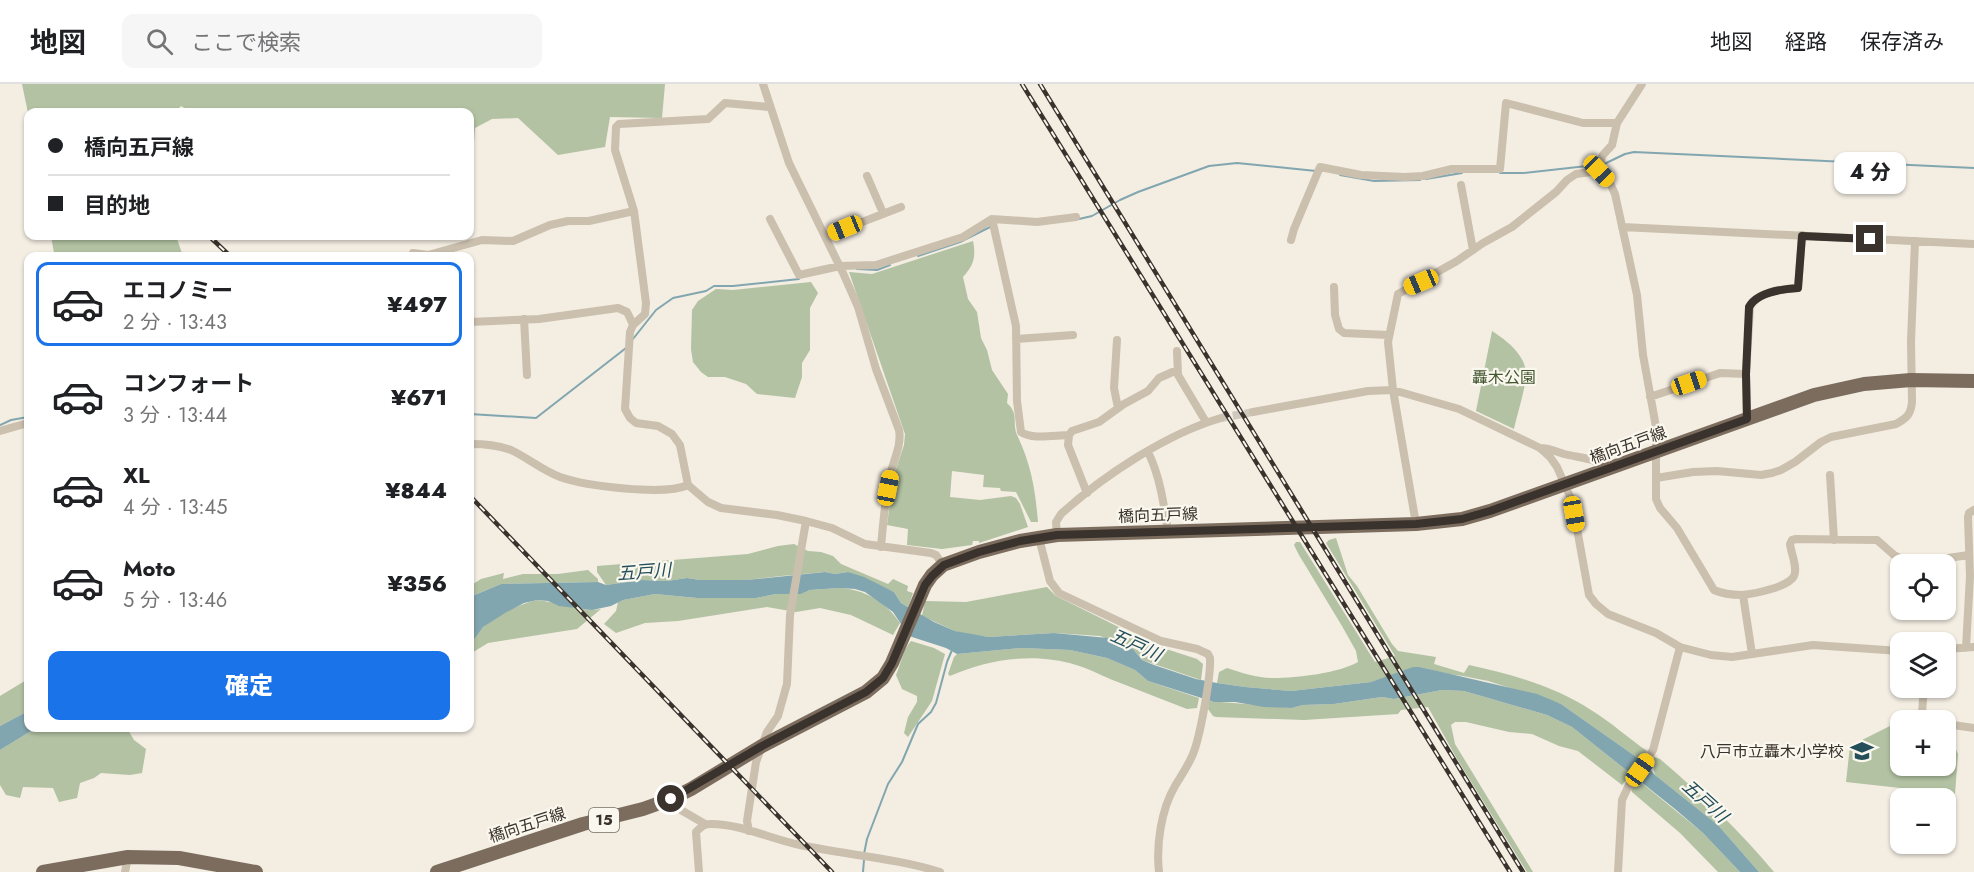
<!DOCTYPE html>
<html lang="ja">
<head>
<meta charset="utf-8">
<style>
	:root { --surface:#fff; --page:#f6f6f6; --text:#202124; --muted:#757577; --line:#e0e0e0; --accent:#1a73e8 }
	body { margin:0; font-family:Jost,"Noto Sans JP",sans-serif; background:var(--page); color:var(--text); height:100vh; display:flex; flex-direction:column; font-size:22px; white-space:nowrap }
	* { box-sizing:border-box; margin:0 }
	p { font-size:20px; color:var(--muted) }
	.icon { flex:none; width:33px; height:33px; fill:none; stroke:currentColor; stroke-width:2; stroke-linecap:round; stroke-linejoin:round }
	.map { position:relative; flex:1; overflow:hidden }
	.drawer { position:absolute; left:24px; top:168px; width:450px; height:480px; display:flex; flex-direction:column; background:var(--surface); border-radius:12px; box-shadow:0 2px 4px #0004 }
	.drawer>* { flex:none }
	.hud { position:absolute; left:24px; top:24px; width:450px; height:132px; border-radius:12px; box-shadow:0 2px 4px #0004; display:grid; align-content:center; height:132px; padding:0 24px; background:var(--surface) }
	.fabs { position:absolute; left:1890px; top:470px; display:grid; gap:12px }
	.fabs a { display:grid; place-items:center; width:66px; height:66px; border-radius:12px; background:var(--surface); box-shadow:0 2px 4px #0004; font-size:30px }
	.end { position:absolute; width:27px; height:27px; margin:-14px; border:8px solid #3a322c; background:#fff; box-shadow:0 0 0 3px #fff }
	.from { border-radius:50% }
	.bubble { position:absolute; height:42px; border-radius:12px; background:var(--surface); box-shadow:0 2px 4px #0004; font-size:20px; font-weight:800; line-height:42px; text-align:center }
	.car { position:absolute; width:18px; height:36px; margin:-18px -9px; border-radius:8px; box-shadow:0 0 4px 2px #0007; background:linear-gradient(#f5c518 24%,#345 0 40%,#f5c518 0 76%,#345 0 86%,#f5c518 0) }
	.hud b { display:flex; align-items:center; gap:21px; height:57px; font-size:22px }
	.hud b+b { border-top:2px solid var(--line) }
	.hud i { width:15px; height:15px; background:var(--text) }
	ul { padding:10px 0 0; list-style:none }
	li { display:flex; align-items:center; gap:18px; height:84px; margin:0 12px 9px; padding:0 12px; border:3px solid transparent; border-radius:12px }
	li div { flex:1 }
	li b { display:block; font-size:22px }
	li em { font-style:normal; font-weight:800 }
	li.current { border-color:var(--accent) }
	li>.icon { width:54px; height:54px; stroke-width:1.5 }
	.primary-button { display:flex; gap:12px; margin-top:auto; padding:12px 24px }
	.primary-button a { flex:1; height:69px; border-radius:12px; background:var(--accent); color:#fff; font-size:24px; font-weight:800; line-height:69px; text-align:center }
	header { display:flex; align-items:center; gap:36px; box-sizing:border-box; height:84px; padding:0 30px; background:var(--surface); border-bottom:2px solid var(--line) }
	header strong { font-size:28px }
	nav { display:flex; gap:33px; margin-inline-start:auto; font-size:21px }
	.search { width:420px; height:54px; background:var(--page); display:flex; align-items:center; gap:15px; box-sizing:border-box; padding:0 21px; border-radius:12px; color:var(--muted); font-size:22px }
	.map>svg:first-child { display:block }
	.green { fill:#b2c2a2 }
	.water { fill:#82a6af }
	.lines { fill:none; stroke-linecap:round; stroke-linejoin:round }
	.stream { stroke:#82a6af; stroke-width:2 }
	.minor-tunnel { stroke:#cec8be; stroke-width:8; stroke-dasharray:8 4; stroke-linecap:butt }
	.minor { stroke:#cbbfae; stroke-width:8 }
	.primary { stroke:#7b6c5e; stroke-width:14 }
	.rail-casing { stroke:#3a322c; stroke-width:4.5 }
	.rail { stroke:#faf7ee; stroke-width:2; stroke-dasharray:7; stroke-linecap:butt }
	.route { stroke:#3a322c; stroke-width:8 }
	.labels { text-anchor:middle; dominant-baseline:central; stroke-width:4.5; stroke-linejoin:round; paint-order:stroke }
	.shield { fill:#faf7ee; stroke:#746d66; stroke-width:1.5 }
	.shield-label { font-size:15px; font-weight:bold; fill:#3a322c }
	.park-label { font-size:16px; fill:#435731; stroke:#faf7ee }
	.street-label { font-size:16px; fill:#3a322c; stroke:#faf7ee }
	.poi-label { font-size:16px; fill:#3a322c; stroke:#faf7ee; text-anchor:end }
	.water-label { font-size:18px; font-style:italic; fill:#234e5a; stroke:#faf7ee }
</style>
</head>
<body>
<header>
<strong>地図</strong>
<div class="search"><svg class="icon" aria-label="search" viewBox="0 0 24 24"><circle cx="10" cy="10" r="6"/><path d="M15 15l6 6"/></svg>ここで検索</div>
<nav><a>地図</a><a>経路</a><a>保存済み</a></nav>
</header>
<div class="map">
<svg width="1974" height="788" viewBox="0 0 1974 788">
	<rect width="100%" height="100%" fill="#f3ede2"/>
	<!-- green -->
	<path class="green" d="M22,0H665L662,34L610,33L605,63L558,71L518,34L492,35L475,44L472,85L470,86V28H192L181,22L175,28L28,29Z
		M51,152H176L183,172L54,169Z
		M973,157C976,173 974,181 963,193L968,215L977,228L981,254L987,266L992,286L1008,310L1007,319C1020,331 1011,339 1018,353C1032,384 1035,405 1038,438H1031L1016,408L1001,407L1000,404L983,403L984,391L952,387L950,413L980,416L1011,412L1016,414L1020,420L1028,443L979,459V457H973L972,461L942,465L907,461L908,445L887,441L894,391L904,361L905,350L849,188L872,190Z
		M811,198L818,209L810,224V266L802,279V293L795,314L757,310L746,300L725,293H708L701,288L693,278L691,265L692,226L698,217L716,205L733,206Z
		M1492,247C1506,256 1526,271 1526,290C1526,303 1517,331 1514,345L1476,327Z
		M1336,454L1348,491L1357,502L1392,560L1398,567L1436,573L1434,580L1464,589L1469,581C1511,590 1554,602 1591,626C1611,638 1628,654 1647,667L1642,677L1561,620L1488,597L1463,592L1448,590L1420,583L1371,598L1291,607L1245,603L1217,599L1219,588L1227,584C1242,589 1258,594 1274,594C1297,594 1339,589 1358,578L1356,567L1342,542L1299,471L1294,461L1296,458H1300L1375,578L1395,572L1326,459L1329,456Z
		M794,460L808,467L821,468L833,472L841,480L888,500L893,495L908,502L907,507L913,509L908,523L901,519L894,508L848,488L835,490L825,488L781,492L746,496H700L687,494L667,497L642,496L606,501L597,488V482L748,470L778,462Z
		M588,486L598,495V498L501,500L470,513V502L481,495L504,489L503,495L523,490H558Z
		M1047,503L1056,512L1157,562L1197,575L1203,580L1201,596L1142,576L1133,565L1100,552L1054,549L988,553L970,551L955,547L922,532L925,517L966,518Z
		M839,504C864,505 886,518 900,539L893,551L851,531L820,524L796,528L767,523L754,525L678,537L645,539L616,549L604,540L616,527L618,518L623,516L655,510L697,514H756L776,510H801L810,506Z
		M537,516C558,518 578,528 601,525L577,545L488,559L470,570V558C475,554 477,549 482,544C494,532 520,520 537,516Z
		M911,557L934,564L945,570L932,617L908,653L904,649L908,633L917,618V612L902,605L896,591C901,580 903,566 911,557Z
		M1022,564L1070,566L1107,574L1135,586L1148,597L1199,614L1197,624L1187,625C1161,615 1136,605 1110,595C1099,590 1087,584 1076,581C1035,568 988,575 950,592L948,590L954,573L957,570Z
		M28,595V627L0,642V612Z
		M1442,606L1464,607L1547,631L1572,643L1631,690L1622,701L1578,667L1559,662L1532,650L1509,648L1466,638H1455L1451,641L1455,660L1533,788H1527L1457,675L1428,623L1401,626L1398,630L1304,636L1216,633L1213,632L1208,625L1209,617L1292,624L1303,621L1334,620L1382,613L1394,615Z
		M1892,641L1900,642V681H1946V648L1954,649L1953,659L1958,670L1955,710L1846,698L1850,662Z
		M36,644H127L134,656L146,665L142,689L130,691L101,689L94,694L80,699L77,714L59,718L53,704L23,703L20,714L6,711L0,701V666Z
		M1654,673L1660,675C1702,711 1739,746 1774,788H1759L1718,741L1655,691L1652,676Z
		M1638,696L1703,749L1740,788H1718L1680,749L1632,708L1631,705Z"/>
	<!-- water -->
	<path class="water" d="M825,488L835,490L848,488L864,493L894,508L901,519L934,538L955,547L988,553L1054,549L1108,554L1133,565L1142,576L1154,581L1196,595L1217,599L1245,603L1291,607L1371,598L1413,583H1420L1537,610L1561,620L1642,677L1655,691L1718,741L1759,788H1740L1703,749L1675,725L1572,643L1547,631L1464,607L1442,606L1394,615L1382,613L1334,620L1303,621L1292,624L1264,623L1235,618H1214L1148,597L1135,586L1107,574L1070,566L1022,564L957,570L946,564L909,552L893,528L865,508L855,505L839,504L810,506L801,510H776L756,514H697L655,510L623,516L611,522L592,526L559,522L548,517L537,516L524,519L505,529L483,543L475,554L470,558V513L501,500L598,498L606,501L642,496L667,497L687,494L700,496H746Z
		M28,627V644H36L0,666V642Z"/>
	<g class="lines">
		<!-- stream -->
		<path class="stream" d="M1602,81L1625,70L1634,68L1974,84
			M1500,89H1523L1596,81
			M1340,91L1374,97L1420,96
			M1426,95L1462,89
			M1079,135L1092,132L1120,116L1138,108L1209,82L1237,79L1316,87
			M918,172L960,158L990,143
			M857,185L877,186L890,181
			M633,255L656,226L673,214L706,207L714,202H733L799,195
			M470,330L536,334L626,264
			M0,341L11,336L28,333
			M864,770L867,755L888,700L902,678L918,640L931,628L936,619L947,578L952,566
			M863,788L864,776"/>
		<!-- minor-tunnel -->
		<path class="minor-tunnel" d="M1221,334L1253,328"/>
		<!-- minor -->
		<path class="minor" d="M763,0L789,79L843,189L858,223L876,285L899,346C902,361 893,377 890,392C885,416 883,439 881,463
			M1599,87L1609,97L1615,110L1637,211L1643,271L1656,343V415L1660,424L1677,444L1714,506C1723,510 1732,511 1742,511C1753,510 1789,503 1794,492C1798,484 1791,469 1790,460L1792,456L1796,455L1877,456L1894,471L1909,478H1920L1969,471
			M1599,87L1602,72L1612,61L1617,39L1642,0
			M867,92L883,129
			M1461,101L1473,166
			M770,135L799,191L840,182L876,181L963,153L992,135L1037,138L1076,133
			M992,135L1016,242L1017,317L1021,348C1032,356 1055,351 1069,351
			M1622,143L1974,160
			M826,152L901,123
			M1291,156L1294,145L1320,83L1361,91L1405,93L1423,92L1452,85H1500L1506,19L1583,39H1617
			M413,169L428,171L482,156L513,157L550,141L568,137H589L634,127
			M1334,203L1335,231L1339,245L1344,249L1389,251
			M524,235L527,291
			M470,238L539,235L618,224L627,228L630,234L633,241L630,248L625,325L630,334L636,339L658,342L672,350L680,361L688,401L708,418L721,424L777,431L806,437L832,444L865,460L931,469L936,471L943,481
			M633,241L645,230L646,219L634,127L615,66L616,43L619,40L708,35L725,19L769,23
			M1016,255L1073,251
			M1117,256L1114,304L1118,324
			M1177,267L1178,291L1206,338
			M1650,313L1720,289L1746,290
			M1253,328L1368,307L1393,306L1459,325L1540,364L1550,373L1557,383L1572,417L1589,511L1596,520L1608,530L1656,549L1680,563L1711,571L1732,573L1813,561L1900,567
			M1747,335L1746,290L1750,223C1758,207 1782,205 1798,204L1802,151
			M0,347L28,339
			M470,360C483,360 498,361 511,366C528,374 542,386 560,393C586,402 664,412 688,401
			M1540,364C1549,364 1555,367 1564,370C1579,374 1596,373 1608,386
			M1148,368C1160,392 1164,421 1168,448
			M1830,391L1834,456
			M1656,394L1693,388L1717,387L1761,391L1772,389L1781,386L1795,378L1821,358L1831,353L1896,340C1907,334 1911,330 1912,318L1911,257L1915,157
			M1087,409L1068,361L1069,351L1072,347L1099,338L1124,320L1148,307L1159,294L1177,286
			M1416,440L1393,306L1388,258L1398,210L1457,177L1483,159L1512,143L1556,108L1567,96L1576,90L1599,87
			M1057,451L1056,438L1061,430C1103,392 1166,350 1221,334
			M1039,454L1050,497L1059,509L1161,557L1197,565L1208,570L1210,574C1211,593 1200,653 1193,670C1188,682 1181,692 1175,702C1161,726 1156,761 1159,788
			M1743,511L1752,570
			M1966,564L1970,492L1968,433L1969,429L1974,426
			M1946,565L1974,563
			M1924,603L1922,629L1927,636
			M1946,640L1974,644
			M671,715L674,722L705,740
			M749,747L747,737L756,678L767,648L778,632L787,600L790,531L806,437
			M125,788L128,773
			M699,788L696,748C701,743 703,740 711,740C741,740 771,755 800,761C847,771 895,774 940,788
			M1618,788L1622,716L1629,701L1653,666L1680,563"/>
		<!-- primary -->
		<path class="primary" d="M43,788L128,773L179,774L256,788
			M437,788L583,740L643,725L671,715L691,705L762,662L866,608L883,594L892,579L925,501L932,491L943,481L979,468L1020,457L1057,451L1416,440L1462,435L1490,427L1814,311L1864,300L1911,296L1974,297"/>
		<!-- rail casing -->
		<g class="rail-casing">
			<path id="rail" d="M1022,0L1510,788
				M1040,0L1523,788
				M209,152L230,172
				M470,412L832,788"/>
		</g>
		<!-- rail -->
		<use href="#rail" class="rail"/>
	</g>
	<g class="lines">
		<!-- route -->
		<path class="route" d="M671,715L762,662L866,608L883,594L892,579L925,501L932,492L944,481L979,468L1020,457L1057,451L1416,440L1462,435L1490,427L1747,335L1746,290L1749,223C1757,208 1782,205 1798,204L1802,152L1870,155"/>
	</g>
	<!-- icons -->
	<defs>
		<g id="school-bare" transform="scale(1.8)"><path d="M0-5L7-2L0 1L-7-2ZM-4 1L0 2.5L4 1V4Q0 6-4 4Z" fill="#234e5a" stroke="#faf7ee" stroke-width="2.5" paint-order="stroke"/></g>
	</defs>
	<g fill-rule="evenodd">
		<use href="#school-bare" x="1862" y="667"/>
	</g>
	<g class="labels">
		<!-- shield labels -->
		<rect class="shield" x="589" y="724" width="30" height="24" rx="4.5"/>
		<g class="shield-label">
			<text x="604" y="736">15</text>
		</g>
		<!-- park labels -->
		<g class="park-label">
			<text x="1504" y="293">轟木公園</text>
		</g>
		<!-- street labels -->
		<g class="street-label">
			<text transform="translate(1628 361) rotate(-20)">橋向五戸線</text>
			<text transform="translate(1158 431) rotate(-2)">橋向五戸線</text>
			<text transform="translate(527 741) rotate(-18)">橋向五戸線</text>
		</g>
		<!-- poi labels -->
		<g class="poi-label">
			<text x="1844" y="667">八戸市立轟木小学校</text>
		</g>
		<!-- water labels -->
		<g class="water-label">
			<text transform="translate(644 488) rotate(-4)">五戸川</text>
			<text transform="translate(1136 561) rotate(24)">五戸川</text>
			<text transform="translate(1705 717) rotate(42)">五戸川</text>
		</g>
	</g>
</svg>
<div class="fabs">
<a><svg class="icon" aria-label="locate" viewBox="0 0 24 24"><circle cx="12" cy="12" r="6"/><path d="M12 2v4M12 18v4M2 12h4M18 12h4"/></svg></a>
<a><svg class="icon" aria-label="layers" viewBox="0 0 24 24"><path d="M12 4l9 5-9 5-9-5zM3 14l9 5 9-5"/></svg></a>
<a>+</a>
<a>−</a>
</div>
<i class="end from" style="left:671px;top:715px"></i>
<i class="end" style="left:1870px;top:155px"></i>
<div class="bubble" style="left:1834px;top:68px;width:72px">4 分</div>
<i class="car" style="left:1599px;top:87px;rotate:136deg"></i>
<i class="car" style="left:845px;top:144px;rotate:248deg"></i>
<i class="car" style="left:1421px;top:198px;rotate:247deg"></i>
<i class="car" style="left:1689px;top:299px;rotate:71deg"></i>
<i class="car" style="left:888px;top:404px;rotate:11deg"></i>
<i class="car" style="left:1574px;top:430px;rotate:170deg"></i>
<i class="car" style="left:1640px;top:686px;rotate:35deg"></i>
<div class="hud">
<b><i class="from"></i>橋向五戸線</b>
<b><i></i>目的地</b>
</div>
<section class="drawer">
<ul>
<li class="current"><svg class="icon" aria-label="car" viewBox="0 0 24 24"><path d="M5 17H2v-5l4-1 3-4h7l3 4 3 1v5h-3M9 17h6M6 11h13"/><circle cx="7" cy="17" r="2"/><circle cx="17" cy="17" r="2"/></svg><div><b>エコノミー</b><p>2 分 · 13:43</p></div><em>¥497</em></li>
<li><svg class="icon" aria-label="car" viewBox="0 0 24 24"><path d="M5 17H2v-5l4-1 3-4h7l3 4 3 1v5h-3M9 17h6M6 11h13"/><circle cx="7" cy="17" r="2"/><circle cx="17" cy="17" r="2"/></svg><div><b>コンフォート</b><p>3 分 · 13:44</p></div><em>¥671</em></li>
<li><svg class="icon" aria-label="car" viewBox="0 0 24 24"><path d="M5 17H2v-5l4-1 3-4h7l3 4 3 1v5h-3M9 17h6M6 11h13"/><circle cx="7" cy="17" r="2"/><circle cx="17" cy="17" r="2"/></svg><div><b>XL</b><p>4 分 · 13:45</p></div><em>¥844</em></li>
<li><svg class="icon" aria-label="car" viewBox="0 0 24 24"><path d="M5 17H2v-5l4-1 3-4h7l3 4 3 1v5h-3M9 17h6M6 11h13"/><circle cx="7" cy="17" r="2"/><circle cx="17" cy="17" r="2"/></svg><div><b>Moto</b><p>5 分 · 13:46</p></div><em>¥356</em></li>
</ul>
<div class="primary-button"><a>確定</a></div>
</section>
</div>
</body>
</html>
